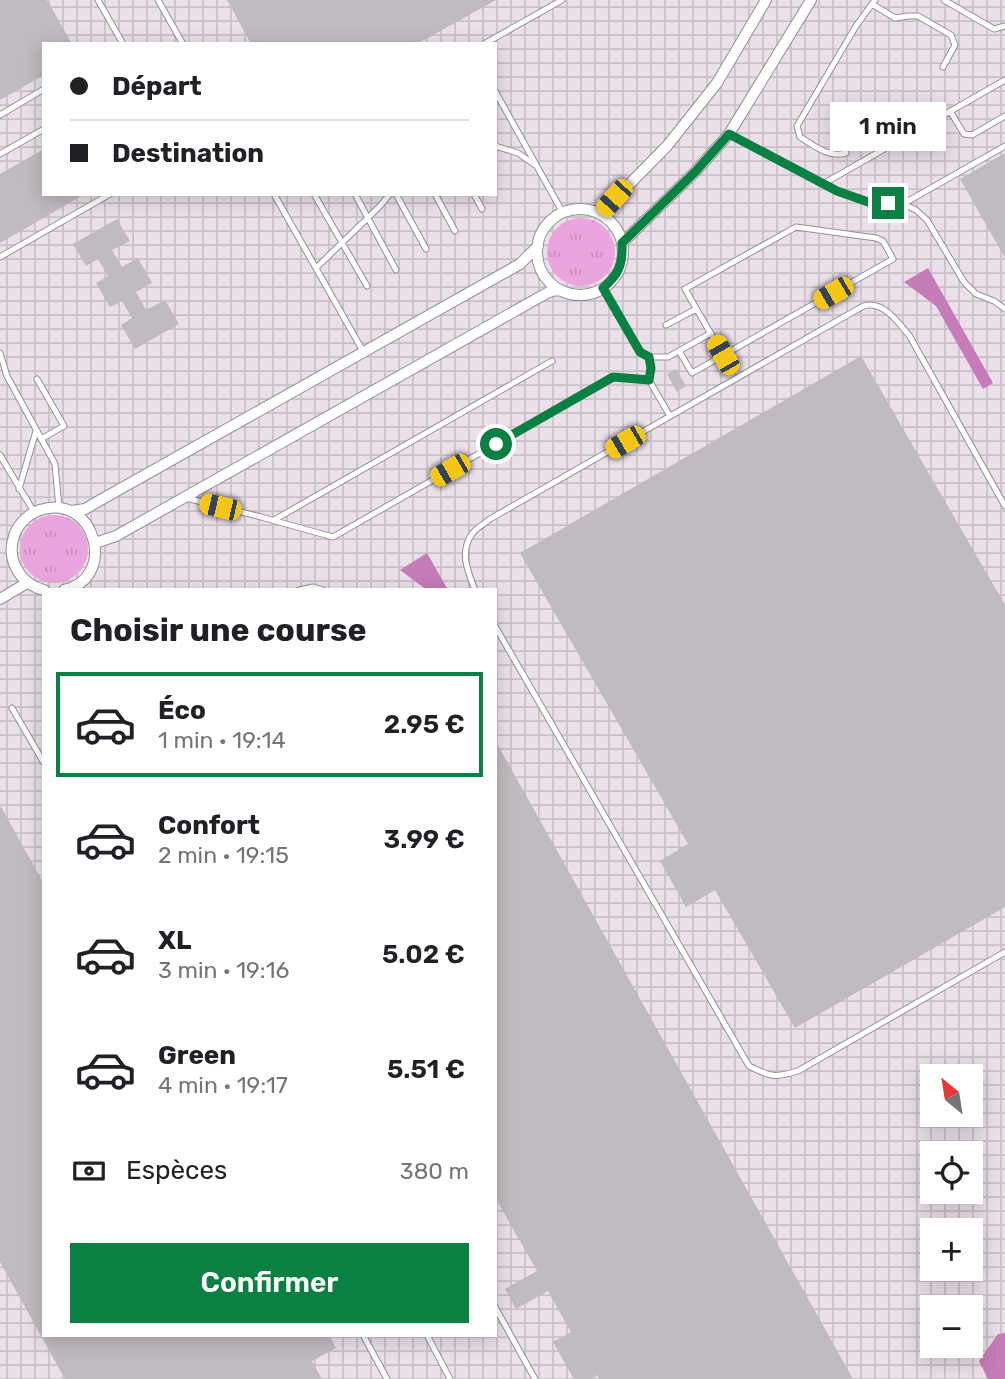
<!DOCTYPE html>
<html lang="fr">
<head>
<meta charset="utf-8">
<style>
	:root { --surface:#fff; --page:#f6f6f6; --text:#202124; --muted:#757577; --line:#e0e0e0; --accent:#0b8043 }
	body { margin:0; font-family:Rubik,sans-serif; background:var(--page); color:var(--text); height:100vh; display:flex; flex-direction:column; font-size:26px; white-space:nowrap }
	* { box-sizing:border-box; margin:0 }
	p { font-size:23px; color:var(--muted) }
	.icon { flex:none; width:38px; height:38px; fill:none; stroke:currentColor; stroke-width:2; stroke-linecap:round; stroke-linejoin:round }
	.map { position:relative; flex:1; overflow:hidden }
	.side { position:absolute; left:42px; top:588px; width:455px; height:749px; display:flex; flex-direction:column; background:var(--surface); border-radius:0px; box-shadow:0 4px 18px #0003 }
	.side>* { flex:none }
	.banner { position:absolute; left:42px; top:42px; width:455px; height:154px; border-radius:0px; box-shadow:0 4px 18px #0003; display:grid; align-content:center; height:154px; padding:0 28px; background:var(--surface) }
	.needle { width:46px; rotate:330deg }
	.tools { position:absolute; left:920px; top:1064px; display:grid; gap:14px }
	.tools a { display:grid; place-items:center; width:63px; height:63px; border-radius:0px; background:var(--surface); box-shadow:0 4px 18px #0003; font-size:35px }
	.end { position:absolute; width:32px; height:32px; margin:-16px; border:9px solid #0b8043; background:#fff; box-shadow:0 0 0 4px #fff }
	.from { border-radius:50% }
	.bubble { position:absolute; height:49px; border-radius:0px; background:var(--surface); box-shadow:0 4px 18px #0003; font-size:23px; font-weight:600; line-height:49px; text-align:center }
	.car { position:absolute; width:21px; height:42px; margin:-21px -10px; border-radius:9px; box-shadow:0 0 5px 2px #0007; background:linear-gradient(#f5c518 24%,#345 0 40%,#f5c518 0 76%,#345 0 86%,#f5c518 0) }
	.banner b { display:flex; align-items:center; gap:24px; height:66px; font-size:26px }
	.banner b+b { border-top:2px solid var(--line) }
	.banner i { width:18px; height:18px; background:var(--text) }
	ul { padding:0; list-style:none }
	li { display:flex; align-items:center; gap:21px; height:105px; margin:0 14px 10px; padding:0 14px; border:4px solid transparent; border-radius:0px }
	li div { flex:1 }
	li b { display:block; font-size:26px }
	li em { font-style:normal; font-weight:600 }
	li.current { border-color:var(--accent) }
	li>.icon { width:63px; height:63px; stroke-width:1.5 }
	h2 { padding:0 28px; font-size:32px; line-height:84px }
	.pay { display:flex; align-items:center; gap:18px; height:77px; padding:0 28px; font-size:26px }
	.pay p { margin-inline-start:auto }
	.primary-button { display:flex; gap:14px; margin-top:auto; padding:14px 28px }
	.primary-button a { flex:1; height:80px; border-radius:0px; background:var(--accent); color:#fff; font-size:28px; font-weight:600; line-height:80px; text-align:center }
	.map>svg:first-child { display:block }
	.industrial { fill:url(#industrial-grid); fill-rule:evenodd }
	.grass { fill:url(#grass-tufts) }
	.water { fill:#c57cb9 }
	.building { fill:#c0bbbf }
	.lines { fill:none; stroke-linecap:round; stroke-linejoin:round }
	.lane-casing { stroke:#949093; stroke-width:7 }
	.street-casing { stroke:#949093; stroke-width:12 }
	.lane { stroke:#fff; stroke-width:5 }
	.street { stroke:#fff; stroke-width:10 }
	.route { stroke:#0b8043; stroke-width:9 }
</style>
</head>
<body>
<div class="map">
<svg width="1005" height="1379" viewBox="0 0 1005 1379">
	<defs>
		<pattern id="industrial-grid" width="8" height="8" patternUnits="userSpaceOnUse" patternTransform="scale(1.75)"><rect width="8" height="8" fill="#ebe0e9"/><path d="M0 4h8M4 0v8" fill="none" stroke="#cac0c8"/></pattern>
		<pattern id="grass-tufts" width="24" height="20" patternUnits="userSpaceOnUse" patternTransform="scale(1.75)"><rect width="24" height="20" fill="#eaa5de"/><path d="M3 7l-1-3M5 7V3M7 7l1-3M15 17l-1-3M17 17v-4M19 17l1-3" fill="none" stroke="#c98ebe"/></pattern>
	</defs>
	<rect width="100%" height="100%" fill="#f2edf1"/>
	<!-- industrial -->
	<path class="industrial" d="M0,0H1005V1379H0ZM44,44H495V194H44ZM44,590H495V1335H44ZM933,1076H971V1115H933ZM933,1153H971V1192H933ZM933,1230H971V1269H933ZM933,1307H971V1346H933Z"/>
	<!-- grass -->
	<path class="grass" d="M547 252a34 34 0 1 1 68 0a34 34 0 1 1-68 0Z
		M20 549a34 34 0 1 1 68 0a34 34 0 1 1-68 0Z"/>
	<!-- water -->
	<path class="water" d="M928,268L993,383L983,389L936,306L904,282Z
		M427,553L448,590H427L400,570Z
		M1005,1333V1379H988L979,1361L998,1334Z"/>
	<!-- building -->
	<path class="building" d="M0,0H47L72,44H44V75L0,100Z
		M227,0H496L417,44H251Z
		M44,149V194H85L0,243V174Z
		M1005,153V258L960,179Z
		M117,219L130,241L112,250L122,267L138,258L152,283L136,292L146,310L165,300L179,324L135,349L121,325L132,318L122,301L110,307L96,283L108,276L98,259L86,266L73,244Z
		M861,356L1005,605V907L795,1028L715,890L686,907L660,861L688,844L520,553Z
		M676,369L686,386L677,392L667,374Z
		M495,740L853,1379H599L597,1375L591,1379H574L553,1342L571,1332L548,1291L516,1309L505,1289L537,1271L495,1197Z
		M0,805L44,884V1335H329L336,1348L312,1361L322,1379H65L0,1262Z"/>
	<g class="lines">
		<!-- lane casing -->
		<g class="lane-casing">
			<path id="lane" d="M98,0L123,44
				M158,0L183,44
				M944,0L994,29L1005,26
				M872,4L895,18L908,16H918L951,35L955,45L943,67
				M484,44L562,0
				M495,91L563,213
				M950,111L964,134L972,135L1005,116
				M0,115L44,89
				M729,134L837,191L868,202L903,204L916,210L927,220L964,282L976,294L994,301L1005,309
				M495,146L518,153L535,165
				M846,153C828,158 815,146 800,137L797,126L856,26L875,0
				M0,154L44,129
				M823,184L1005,80
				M274,194L364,353
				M314,194L367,286
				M355,194L396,270
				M396,194L426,249
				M435,194L455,231
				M474,194L482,209
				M903,204L1005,146
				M0,257L110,194
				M316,268L379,207L390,194
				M603,288L640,352L649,357L651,368L649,380L670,416
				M666,325L696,309
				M679,351L711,333
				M0,353L7,376L55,464L59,508
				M649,357H668L679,351L692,373L893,259L883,241L876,238L796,227L685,289L723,355
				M37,379L64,426L41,439
				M0,455L34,512
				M19,489L36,431
				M186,498L261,517L333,537L613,377L649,380
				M274,520L552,361
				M299,590L313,587L323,590
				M475,590C468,572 459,552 472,534C476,528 484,524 490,519L858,309C861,307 865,305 869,305C886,304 899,324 909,335L1005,506
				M495,626L749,1066C771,1077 775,1078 798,1071L1005,952
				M12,708L44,763
				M495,1307L535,1379
				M363,1335L387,1379
				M427,1335L450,1379"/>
		</g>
		<!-- street casing -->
		<g class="street-casing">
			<path id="street" d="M537 252a43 43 0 1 1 86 0a43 43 0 1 1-86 0Z
				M600,214L667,146L717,83L766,0
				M622,243L695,172L729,134L811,0
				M71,511L85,509L97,502L520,264L538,246
				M95,543L116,536L538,298L551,291L561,290
				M44,590C20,584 6,560 14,536C18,524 28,514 40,510C96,492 118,579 64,590
				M0,599L27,583"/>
		</g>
		<!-- lane -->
		<use href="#lane" class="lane"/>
		<!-- street -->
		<use href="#street" class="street"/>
	</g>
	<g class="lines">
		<!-- route -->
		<path class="route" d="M496,444L613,377L649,380L651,368L649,357L640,352L603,288C619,274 623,265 622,243L695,172L729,134L837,191L868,202L888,203"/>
	</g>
</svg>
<div class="tools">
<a><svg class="needle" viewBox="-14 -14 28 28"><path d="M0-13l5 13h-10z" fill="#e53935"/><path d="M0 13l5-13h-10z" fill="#757577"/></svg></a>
<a><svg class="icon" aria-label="locate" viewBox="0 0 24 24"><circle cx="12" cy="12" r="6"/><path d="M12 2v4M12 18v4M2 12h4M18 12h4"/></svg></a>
<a>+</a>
<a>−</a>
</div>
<i class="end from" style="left:496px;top:444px"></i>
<i class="end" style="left:888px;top:203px"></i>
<div class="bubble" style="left:830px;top:102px;width:116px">1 min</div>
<i class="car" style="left:614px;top:198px;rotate:222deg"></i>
<i class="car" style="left:833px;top:293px;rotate:240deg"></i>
<i class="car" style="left:723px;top:355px;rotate:330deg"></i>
<i class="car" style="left:625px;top:442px;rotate:240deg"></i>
<i class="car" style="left:450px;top:470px;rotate:240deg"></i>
<i class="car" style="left:220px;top:507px;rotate:283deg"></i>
<div class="banner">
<b><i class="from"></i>Départ</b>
<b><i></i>Destination</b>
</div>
<section class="side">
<h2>Choisir une course</h2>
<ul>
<li class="current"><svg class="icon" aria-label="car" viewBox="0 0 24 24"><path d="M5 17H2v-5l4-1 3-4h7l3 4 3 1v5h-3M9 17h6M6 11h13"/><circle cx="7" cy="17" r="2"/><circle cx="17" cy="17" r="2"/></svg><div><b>Éco</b><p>1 min · 19:14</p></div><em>2.95 €</em></li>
<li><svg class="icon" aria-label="car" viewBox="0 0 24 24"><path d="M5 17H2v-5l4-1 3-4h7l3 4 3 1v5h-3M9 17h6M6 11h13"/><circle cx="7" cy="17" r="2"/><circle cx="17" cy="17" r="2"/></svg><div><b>Confort</b><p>2 min · 19:15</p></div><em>3.99 €</em></li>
<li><svg class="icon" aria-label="car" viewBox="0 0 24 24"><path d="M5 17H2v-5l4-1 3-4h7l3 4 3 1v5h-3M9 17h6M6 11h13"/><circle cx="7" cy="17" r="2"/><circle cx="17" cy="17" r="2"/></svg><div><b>XL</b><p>3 min · 19:16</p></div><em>5.02 €</em></li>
<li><svg class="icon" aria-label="car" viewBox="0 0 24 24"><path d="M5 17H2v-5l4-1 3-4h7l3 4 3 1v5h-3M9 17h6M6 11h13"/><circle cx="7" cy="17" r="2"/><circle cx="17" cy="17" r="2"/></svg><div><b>Green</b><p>4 min · 19:17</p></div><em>5.51 €</em></li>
</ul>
<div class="pay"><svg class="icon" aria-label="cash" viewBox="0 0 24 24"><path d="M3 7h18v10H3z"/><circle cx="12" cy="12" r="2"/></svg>Espèces<p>380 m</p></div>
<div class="primary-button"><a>Confirmer</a></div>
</section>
</div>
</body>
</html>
